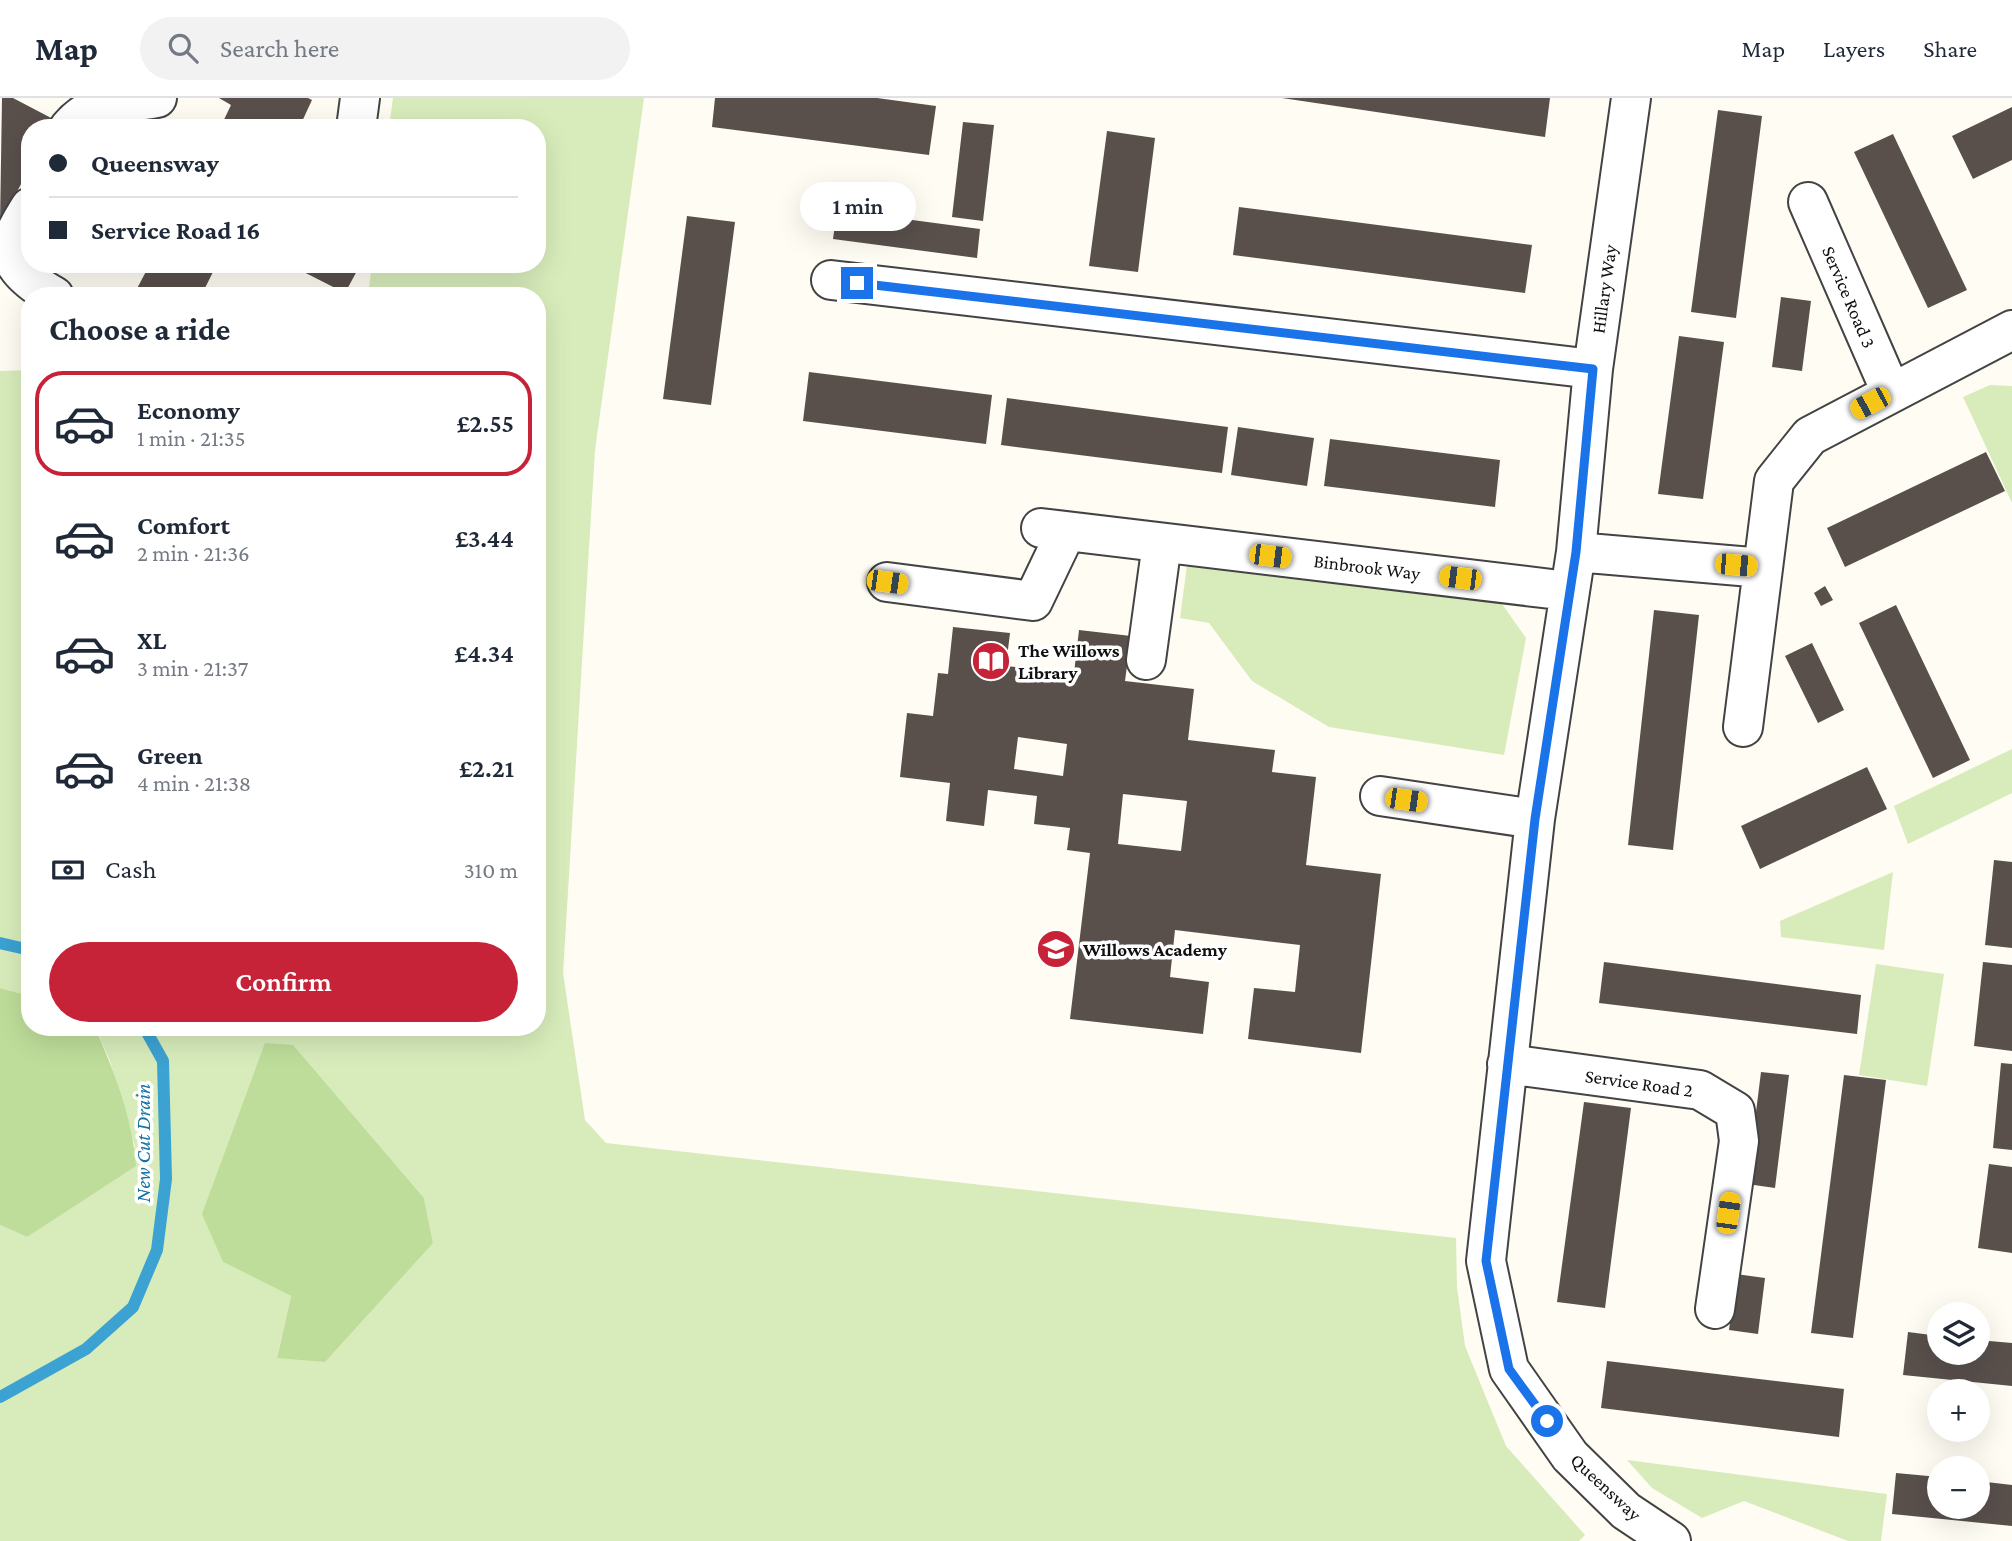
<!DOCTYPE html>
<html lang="en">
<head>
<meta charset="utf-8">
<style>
	:root { --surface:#fff; --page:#f2f2f3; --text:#1f2937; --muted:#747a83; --line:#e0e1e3; --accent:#c62238 }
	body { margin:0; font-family:"Crimson Pro",serif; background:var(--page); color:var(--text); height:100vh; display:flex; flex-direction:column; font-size:26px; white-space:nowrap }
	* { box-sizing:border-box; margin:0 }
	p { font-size:23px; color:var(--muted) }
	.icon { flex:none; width:38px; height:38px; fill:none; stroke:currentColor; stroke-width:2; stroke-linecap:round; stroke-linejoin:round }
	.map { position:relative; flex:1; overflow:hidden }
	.details { position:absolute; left:21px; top:189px; width:525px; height:749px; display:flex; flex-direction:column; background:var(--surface); border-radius:28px; box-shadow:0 7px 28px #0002 }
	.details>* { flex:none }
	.top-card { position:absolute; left:21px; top:21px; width:525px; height:154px; border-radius:28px; box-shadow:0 7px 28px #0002; display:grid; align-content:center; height:154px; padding:0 28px; background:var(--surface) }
	.fabs { position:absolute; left:1927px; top:1204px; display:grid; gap:14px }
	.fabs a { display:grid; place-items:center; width:63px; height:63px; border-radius:50%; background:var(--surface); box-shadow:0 7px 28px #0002; font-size:35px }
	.end { position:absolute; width:32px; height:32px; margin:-16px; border:9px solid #1a73e8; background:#fff; box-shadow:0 0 0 4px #fff }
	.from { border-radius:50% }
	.bubble { position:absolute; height:49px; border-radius:24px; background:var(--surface); box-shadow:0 7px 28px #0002; font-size:23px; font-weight:600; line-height:49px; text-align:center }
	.car { position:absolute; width:21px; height:42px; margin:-21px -10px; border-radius:9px; box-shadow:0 0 5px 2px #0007; background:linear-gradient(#f5c518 24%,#345 0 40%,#f5c518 0 76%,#345 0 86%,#f5c518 0) }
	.top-card b { display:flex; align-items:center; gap:24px; height:66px; font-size:26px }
	.top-card b+b { border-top:2px solid var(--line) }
	.top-card i { width:18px; height:18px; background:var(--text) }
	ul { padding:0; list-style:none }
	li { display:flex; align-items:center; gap:21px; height:105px; margin:0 14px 10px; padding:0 14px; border:4px solid transparent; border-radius:28px }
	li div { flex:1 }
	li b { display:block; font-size:26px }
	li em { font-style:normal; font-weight:600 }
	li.selected { border-color:var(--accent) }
	li>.icon { width:63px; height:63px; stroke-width:1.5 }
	h2 { padding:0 28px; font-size:32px; line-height:84px }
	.pay { display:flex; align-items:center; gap:18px; height:77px; padding:0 28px; font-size:26px }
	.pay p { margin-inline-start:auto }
	.action { display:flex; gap:14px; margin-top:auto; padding:14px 28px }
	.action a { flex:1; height:80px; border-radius:42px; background:var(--accent); color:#fff; font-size:28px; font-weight:600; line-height:80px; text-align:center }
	header { display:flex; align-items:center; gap:42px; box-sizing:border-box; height:98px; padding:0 35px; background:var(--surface); border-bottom:2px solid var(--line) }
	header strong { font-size:33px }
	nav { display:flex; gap:38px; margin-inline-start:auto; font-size:24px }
	.search { width:490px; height:63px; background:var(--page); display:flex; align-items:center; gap:18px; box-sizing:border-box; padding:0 24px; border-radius:38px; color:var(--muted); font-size:26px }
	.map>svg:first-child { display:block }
	.green { fill:#d8ecbb; fill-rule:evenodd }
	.forest { fill:#bedd9a }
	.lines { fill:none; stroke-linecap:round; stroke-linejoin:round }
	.stream { stroke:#3ba2d2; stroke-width:12 }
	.building { fill:#59504c; fill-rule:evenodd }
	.minor-casing { stroke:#434343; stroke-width:42 }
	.minor { stroke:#fff; stroke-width:38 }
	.route { stroke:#1a73e8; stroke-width:9 }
	.labels { text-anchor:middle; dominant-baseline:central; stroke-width:7; stroke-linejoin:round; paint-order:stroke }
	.street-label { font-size:19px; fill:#101010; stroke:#fff }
	.poi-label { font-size:19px; font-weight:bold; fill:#101010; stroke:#fff; text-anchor:start }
	.water-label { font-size:21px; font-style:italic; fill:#1474a8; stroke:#fff }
</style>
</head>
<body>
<header>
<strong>Map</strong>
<div class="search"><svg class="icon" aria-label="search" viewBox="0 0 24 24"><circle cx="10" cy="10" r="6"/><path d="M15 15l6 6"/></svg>Search here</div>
<nav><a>Map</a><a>Layers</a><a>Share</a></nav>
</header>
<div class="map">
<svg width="2012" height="1443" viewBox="0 0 2012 1443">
	<rect width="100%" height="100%" fill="#fffcf4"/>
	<!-- green -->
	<path class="green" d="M393,0H644L595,352L563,875L585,1022L606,1045L1456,1140L1457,1189L1465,1248L1506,1348L1585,1437L1579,1443H0V1127L27,1139L64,1112L135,1049L110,963L95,929H537V198H368L372,166H537V30H389ZM293,948L424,1100L433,1145L277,1259L291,1198L223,1164Z
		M30,272V898L0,890V273Z
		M1990,287L2012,288V405L1963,299Z
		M1187,467L1502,506L1526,540L1504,657L1329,629L1252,583L1209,525L1180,520Z
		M2012,651V695L1908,746L1894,708Z
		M1893,774L1884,852L1781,839L1780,823Z
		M1876,866L1944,876L1927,988L1859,977Z
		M1627,1362L1887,1396L1881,1443H1848L1744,1403L1702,1420L1652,1390Z"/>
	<!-- forest -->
	<path class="forest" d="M0,890L30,898V929L95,930C114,972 133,1022 136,1068L27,1139L0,1127Z
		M265,945L293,947L424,1100L433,1145L325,1264L277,1260L291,1198L223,1164L202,1116Z"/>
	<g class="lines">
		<!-- stream -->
		<path class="stream" d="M0,845L30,852
			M0,1299L86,1251L133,1209L157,1152L166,1081L163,963L144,929"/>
	</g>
	<!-- building -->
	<path class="building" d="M2,0H13L55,22L51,30H30V69L0,126Z
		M219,0H308L312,2L299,30L278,23L276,28L279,30H220L231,7Z
		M715,0H877L936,8L929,57L712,29Z
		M1282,0H1550L1545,39Z
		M2012,9V62L1973,81L1952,38Z
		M1718,12L1762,18L1736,220L1691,214Z
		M963,24L994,27L983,123L952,119Z
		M1107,33L1155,40L1138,174L1089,168Z
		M1893,36L1967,192L1928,210L1854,54Z
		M1239,109L1532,147L1525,195L1233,157Z
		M837,112L980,131L977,160L833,141Z
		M687,118L735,124L711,307L663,301Z
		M150,166H217L201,198H133Z
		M288,166H348L358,171L345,195Z
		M1781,199L1811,203L1802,273L1772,269Z
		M1679,238L1724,244L1703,401L1658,396Z
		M809,274L992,297L986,346L803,323Z
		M1007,300L1228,329L1222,375L1001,347Z
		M1238,329L1314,340L1307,388L1231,377Z
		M1330,341L1500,362L1495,409L1324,388Z
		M1986,354L2005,393L1845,469L1827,430Z
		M1825,488L1833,502L1821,508L1814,495Z
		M1896,507L1970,662L1933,680L1859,525Z
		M1654,512L1699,517L1673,752L1628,747Z
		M953,529L1010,535L1006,568L1074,575L1079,532L1131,538L1125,583L1194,591L1188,642L1275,652L1272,674L1316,679L1306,767L1381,776L1361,955L1248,941L1254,890L1295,894L1300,847L1175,832L1170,879L1209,884L1203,936L1070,921L1090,755L1067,752L1070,730L1034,726L1037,698L988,692L984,728L946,723L950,685L900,679L907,615L933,618L938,575L948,576ZM1018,639L1067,646L1063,678L1014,671ZM1123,696L1187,703L1181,753L1118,746Z
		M1812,545L1844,612L1818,625L1785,558Z
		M1867,669L1887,711L1760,771L1741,728Z
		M1994,762L2012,764V850L1985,847Z
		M1604,864L1861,897L1857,936L1599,905Z
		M1983,864L2012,867V953L1974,948Z
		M2001,965L2012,966V1052L1993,1050Z
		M1761,974L1789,977L1775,1090L1747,1086Z
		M1844,977L1886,982L1853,1240L1811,1235Z
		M1584,1004L1631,1010L1605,1210L1557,1204Z
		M1989,1066L2012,1069V1155L1978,1150Z
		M1736,1176L1765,1180L1758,1236L1729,1232Z
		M1908,1234L1939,1238V1255H1978V1242L2012,1245V1288L1903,1277Z
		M1607,1263L1844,1291L1839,1339L1601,1310Z
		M1896,1375L1939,1379V1409H1978V1383L2012,1387V1428L1892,1416Z"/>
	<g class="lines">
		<!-- minor casing -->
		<g class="minor-casing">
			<path id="minor" d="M1631,0L1593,271L1576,454L1535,721L1486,1163L1509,1271L1570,1358L1626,1413L1671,1443
				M69,30C94,0 118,8 157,0
				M356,30L360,0
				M1808,104L1891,294
				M30,109C24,119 15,132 12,144C6,169 36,188 54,198
				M831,182L1593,271
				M1041,430L1568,493
				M1576,454L1763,470
				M887,484L1033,503L1066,434
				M1146,562L1162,445
				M1743,629L1774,383L1810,338L2012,232
				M1380,698L1535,721
				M1507,966L1700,992L1735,1013L1739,1043L1715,1211"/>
		</g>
		<!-- minor -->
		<use href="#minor" class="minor"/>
	</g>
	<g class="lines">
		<!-- route -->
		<path class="route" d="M857,185L1593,271L1576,454L1535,721L1486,1163L1509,1271L1547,1323"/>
	</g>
	<!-- icons -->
	<defs>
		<g id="library-disc" transform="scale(2.0125)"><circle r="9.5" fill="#c62238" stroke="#fff"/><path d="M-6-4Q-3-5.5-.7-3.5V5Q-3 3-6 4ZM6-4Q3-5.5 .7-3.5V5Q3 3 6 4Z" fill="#fff"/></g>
		<g id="school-disc" transform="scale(2.0125)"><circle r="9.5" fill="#c62238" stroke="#fff"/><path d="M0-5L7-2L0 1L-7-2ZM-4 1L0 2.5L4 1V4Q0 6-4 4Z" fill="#fff"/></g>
	</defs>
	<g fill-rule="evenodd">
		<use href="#library-disc" x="991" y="563"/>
		<use href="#school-disc" x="1056" y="851"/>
	</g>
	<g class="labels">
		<!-- street labels -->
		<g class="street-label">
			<text transform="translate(1604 191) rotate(-82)">Hillary Way</text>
			<text transform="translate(1849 199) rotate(67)">Service Road 3</text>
			<text transform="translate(1367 469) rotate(7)">Binbrook Way</text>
			<text transform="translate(1639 985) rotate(8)">Service Road 2</text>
			<text transform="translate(1606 1389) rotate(43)">Queensway</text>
		</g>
		<!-- poi labels -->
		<g class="poi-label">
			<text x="1018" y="552">The Willows<tspan x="1018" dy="22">Library</tspan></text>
			<text x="1083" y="851">Willows Academy</text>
		</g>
		<!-- water labels -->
		<g class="water-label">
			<text transform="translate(143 1045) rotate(-90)">New Cut Drain</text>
		</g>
	</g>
</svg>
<div class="fabs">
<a><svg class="icon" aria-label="layers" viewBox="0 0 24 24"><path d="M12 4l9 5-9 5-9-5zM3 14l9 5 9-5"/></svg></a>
<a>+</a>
<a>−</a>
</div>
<i class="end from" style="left:1547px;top:1323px"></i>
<i class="end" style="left:857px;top:185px"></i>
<div class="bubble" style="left:800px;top:84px;width:116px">1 min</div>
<i class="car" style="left:1870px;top:305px;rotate:242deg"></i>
<i class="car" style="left:1270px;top:458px;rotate:97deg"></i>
<i class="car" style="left:1736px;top:467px;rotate:95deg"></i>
<i class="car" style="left:1460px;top:480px;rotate:277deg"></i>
<i class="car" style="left:887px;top:484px;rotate:98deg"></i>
<i class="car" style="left:1406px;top:702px;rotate:98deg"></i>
<i class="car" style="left:1728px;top:1115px;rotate:8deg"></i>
<div class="top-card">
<b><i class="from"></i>Queensway</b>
<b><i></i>Service Road 16</b>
</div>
<section class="details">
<h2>Choose a ride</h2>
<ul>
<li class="selected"><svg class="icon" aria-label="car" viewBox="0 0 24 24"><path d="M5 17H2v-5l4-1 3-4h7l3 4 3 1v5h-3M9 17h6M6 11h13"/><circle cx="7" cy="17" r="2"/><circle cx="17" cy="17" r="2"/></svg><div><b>Economy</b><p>1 min · 21:35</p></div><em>£2.55</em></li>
<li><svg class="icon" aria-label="car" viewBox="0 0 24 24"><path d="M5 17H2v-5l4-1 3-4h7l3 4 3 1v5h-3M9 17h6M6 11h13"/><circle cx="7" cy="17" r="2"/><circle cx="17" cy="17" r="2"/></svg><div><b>Comfort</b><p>2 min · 21:36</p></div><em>£3.44</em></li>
<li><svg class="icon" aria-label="car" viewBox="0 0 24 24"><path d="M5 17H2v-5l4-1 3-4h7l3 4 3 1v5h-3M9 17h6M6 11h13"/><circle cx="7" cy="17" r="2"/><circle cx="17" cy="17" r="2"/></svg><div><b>XL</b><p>3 min · 21:37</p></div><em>£4.34</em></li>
<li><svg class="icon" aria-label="car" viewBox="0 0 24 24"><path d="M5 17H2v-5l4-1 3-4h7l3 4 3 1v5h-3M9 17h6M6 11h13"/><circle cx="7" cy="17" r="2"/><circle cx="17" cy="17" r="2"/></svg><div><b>Green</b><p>4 min · 21:38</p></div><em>£2.21</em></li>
</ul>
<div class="pay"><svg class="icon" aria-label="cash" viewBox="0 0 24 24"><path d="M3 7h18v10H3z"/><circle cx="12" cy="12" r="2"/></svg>Cash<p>310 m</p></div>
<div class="action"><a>Confirm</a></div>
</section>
</div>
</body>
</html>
